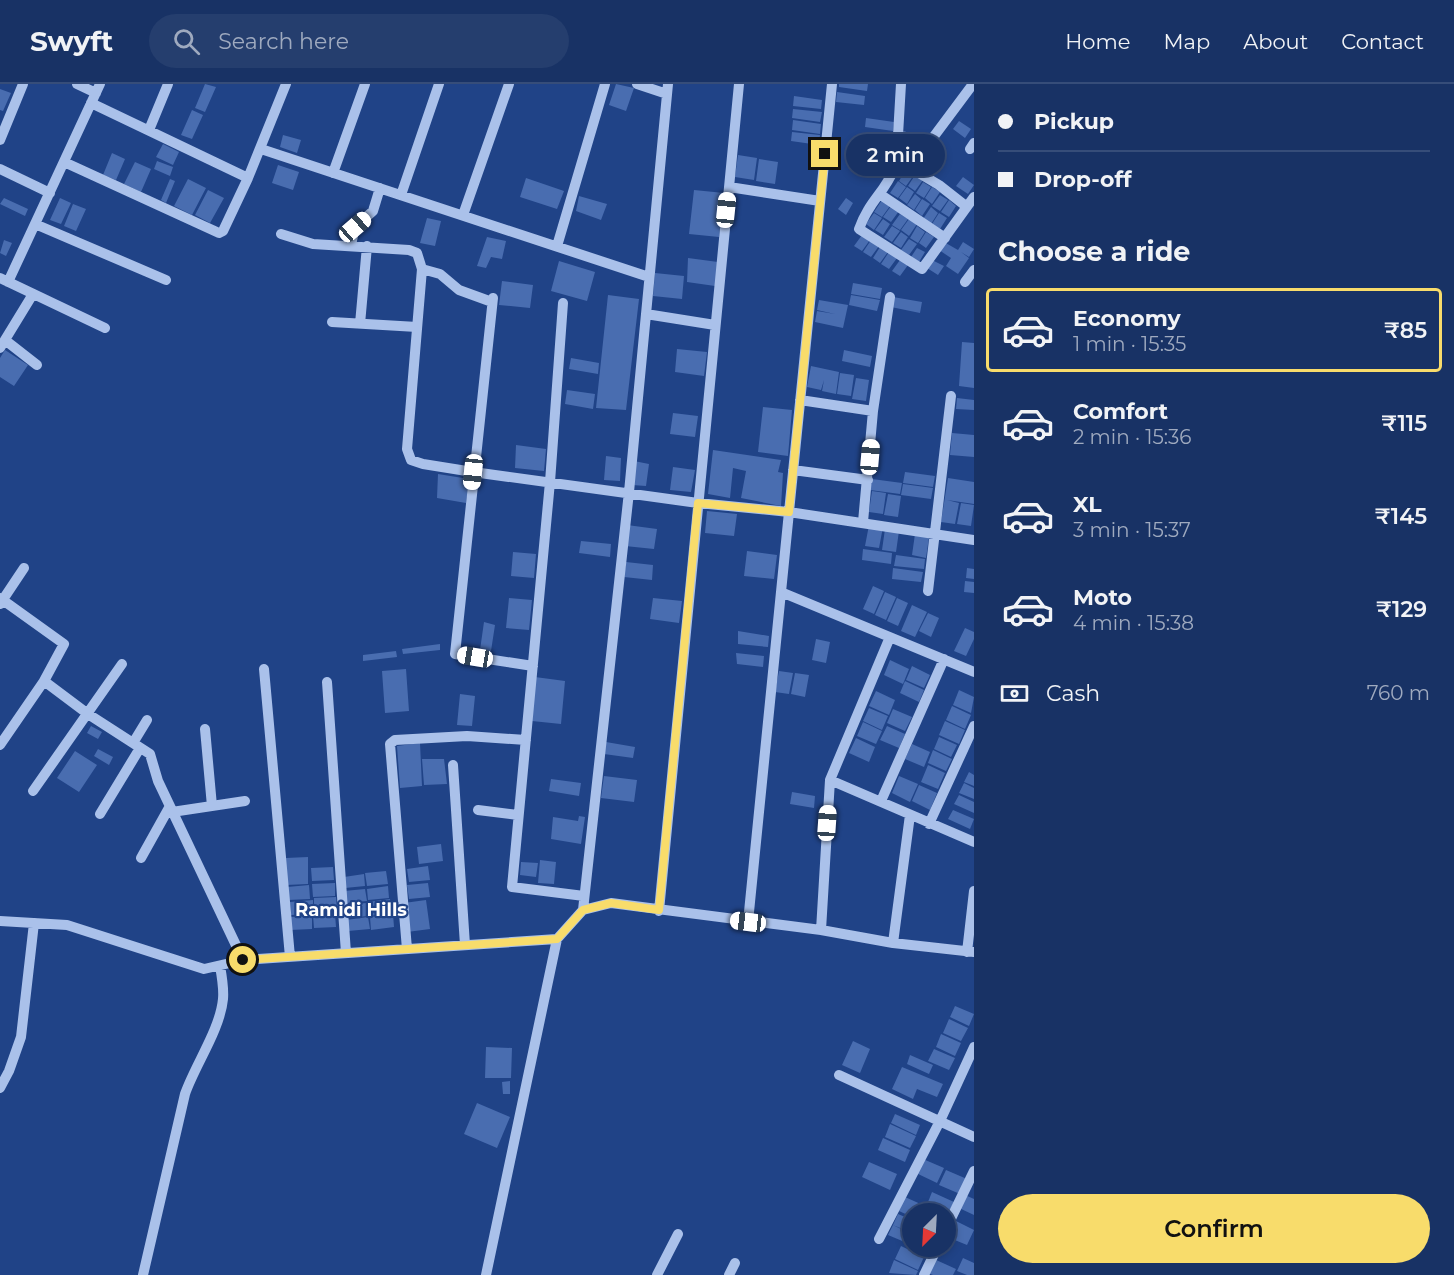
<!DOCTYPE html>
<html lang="en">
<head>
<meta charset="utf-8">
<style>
	:root { --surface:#183265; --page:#253e6e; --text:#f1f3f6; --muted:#9faabf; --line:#364d79; --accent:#f8dc6b }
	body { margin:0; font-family:Montserrat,sans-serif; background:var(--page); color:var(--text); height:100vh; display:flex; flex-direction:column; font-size:22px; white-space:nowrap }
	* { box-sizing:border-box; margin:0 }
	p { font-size:20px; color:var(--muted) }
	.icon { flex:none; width:33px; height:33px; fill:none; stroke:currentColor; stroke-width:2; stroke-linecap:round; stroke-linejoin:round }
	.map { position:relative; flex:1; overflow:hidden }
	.side { display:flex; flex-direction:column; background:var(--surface); width:480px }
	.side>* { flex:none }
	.banner { display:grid; align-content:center; height:132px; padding:0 24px; background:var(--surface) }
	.needle { width:39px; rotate:204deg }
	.fabs { position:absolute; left:902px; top:1119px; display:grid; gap:12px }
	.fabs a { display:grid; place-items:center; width:54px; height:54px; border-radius:50%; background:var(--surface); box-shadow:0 3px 9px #0003,0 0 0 2px var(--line); font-size:30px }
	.end { position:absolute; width:27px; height:27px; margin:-14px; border:8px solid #f8dc6b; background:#111; box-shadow:0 0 0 3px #111 }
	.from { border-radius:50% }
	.bubble { position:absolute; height:42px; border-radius:21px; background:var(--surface); box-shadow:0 3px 9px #0003,0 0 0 2px var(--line); font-size:20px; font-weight:600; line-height:42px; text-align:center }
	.car { position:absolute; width:18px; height:36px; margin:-18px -9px; border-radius:8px; box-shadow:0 0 4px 2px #0007; background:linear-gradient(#fff 24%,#345 0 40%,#fff 0 76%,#345 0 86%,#fff 0) }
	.banner b { display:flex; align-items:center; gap:21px; height:57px; font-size:22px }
	.banner b+b { border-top:2px solid var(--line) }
	.banner i { width:15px; height:15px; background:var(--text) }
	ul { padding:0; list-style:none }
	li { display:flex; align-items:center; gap:18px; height:84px; margin:0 12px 9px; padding:0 12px; border:3px solid transparent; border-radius:6px }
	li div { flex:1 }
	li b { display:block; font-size:22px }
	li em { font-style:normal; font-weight:600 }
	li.active { border-color:var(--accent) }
	li>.icon { width:54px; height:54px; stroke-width:1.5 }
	h2 { padding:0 24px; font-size:27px; line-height:72px }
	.pay { display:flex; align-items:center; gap:15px; height:66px; padding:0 24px; font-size:22px }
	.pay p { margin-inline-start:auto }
	.action { display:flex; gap:12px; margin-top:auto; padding:12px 24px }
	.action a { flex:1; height:69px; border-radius:36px; background:var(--accent); color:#111; font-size:24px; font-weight:600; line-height:69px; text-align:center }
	header { display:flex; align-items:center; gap:36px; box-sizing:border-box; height:84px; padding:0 30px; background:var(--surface); border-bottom:2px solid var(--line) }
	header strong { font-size:28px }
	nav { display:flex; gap:33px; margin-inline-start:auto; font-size:21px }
	.search { width:420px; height:54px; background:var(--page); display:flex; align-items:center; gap:15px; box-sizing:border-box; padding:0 21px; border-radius:33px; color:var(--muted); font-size:22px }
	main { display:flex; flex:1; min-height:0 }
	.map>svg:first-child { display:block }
	.building { fill:#496db0 }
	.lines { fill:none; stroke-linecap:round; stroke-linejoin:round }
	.minor { stroke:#aac1ea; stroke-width:10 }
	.route { stroke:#f8dc6b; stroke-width:8 }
	.labels { text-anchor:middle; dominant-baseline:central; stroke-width:4.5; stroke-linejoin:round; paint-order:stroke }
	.neighbourhood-label { font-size:18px; font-weight:bold; fill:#fff; stroke:#204387 }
</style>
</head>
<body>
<header>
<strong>Swyft</strong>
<div class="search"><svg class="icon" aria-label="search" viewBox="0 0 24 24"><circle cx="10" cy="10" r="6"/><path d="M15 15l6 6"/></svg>Search here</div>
<nav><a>Home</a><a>Map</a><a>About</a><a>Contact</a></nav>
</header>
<main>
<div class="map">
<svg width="974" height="1191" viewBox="0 0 974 1191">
	<rect width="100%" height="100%" fill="#204387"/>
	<!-- building -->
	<path class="building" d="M205,0L216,3L205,28L195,24Z
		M616,0L634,4L626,27L609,21Z
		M839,0H868L867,7L839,3Z
		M0,5L11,9L3,27L0,26Z
		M837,8L865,12L864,21L836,18Z
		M794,12L822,16L821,25L793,22Z
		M793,25L822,28L820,38L792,34Z
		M192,26L203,31L192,55L181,51Z
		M866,34L894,38L893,47L865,43Z
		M793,36L821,40L820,50L792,46Z
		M959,37L971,45L965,54L953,45Z
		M792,48L820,51L819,61L791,57Z
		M283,51L301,56L297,69L280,63Z
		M163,60L179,68L173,81L156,73Z
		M112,69L125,75L116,96L103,91Z
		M738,71L757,74L754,96L735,93Z
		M759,75L778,78L775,100L756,97Z
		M157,77L173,83L170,92L154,85Z
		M135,78L151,85L141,108L124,100Z
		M278,81L299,88L293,106L272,99Z
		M906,85L914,91L906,102L899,97Z
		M915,91L923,96L915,107L908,102Z
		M963,93L974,101L968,110L956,102Z
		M526,94L564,107L557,125L520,113Z
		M170,95L175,97L166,119L161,116Z
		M188,95L206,104L192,131L174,122Z
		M898,97L906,103L898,114L890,109Z
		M923,98L931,103L924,114L916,109Z
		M907,103L914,108L907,120L899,114Z
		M932,103L940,108L932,120L925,114Z
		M208,106L224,114L210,139L195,131Z
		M694,106L724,109L719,153L689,150Z
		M915,110L921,115L914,126L907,121Z
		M940,111L948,116L940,127L932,122Z
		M579,112L607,120L601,136L576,127Z
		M4,114L28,125L25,132L0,120Z
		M60,114L71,119L61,140L50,136Z
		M846,114L853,119L846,131L838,125Z
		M922,115L930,120L922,132L915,126Z
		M882,116L890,122L882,133L874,128Z
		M949,116L956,122L949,133L941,128Z
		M73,120L86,125L76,147L64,142Z
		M891,122L899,127L891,138L883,133Z
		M931,123L938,129L931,140L923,135Z
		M874,129L882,134L874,146L866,140Z
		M939,129L947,134L940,145L932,140Z
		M900,130L908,135L900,146L892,141Z
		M427,134L441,137L435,162L420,159Z
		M883,135L890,140L883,151L875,146Z
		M909,135L917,140L909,152L901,146Z
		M892,142L900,147L892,158L884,153Z
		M917,142L925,148L918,159L910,154Z
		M901,148L908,153L901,164L893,159Z
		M926,148L934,153L926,164L919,159Z
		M862,151L870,156L862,167L854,162Z
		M487,153L506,157L502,175L491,173L486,184L477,182Z
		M909,155L917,160L909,171L901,166Z
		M4,156L12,159L6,172L0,169Z
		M871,156L879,162L871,173L863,168Z
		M944,158L958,166L963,158L974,165L969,173L961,168L969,174L958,190L946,182L951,174L939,166Z
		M880,163L888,168L880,179L873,174Z
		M917,164L925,168L919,178L911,173Z
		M889,168L897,174L889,185L881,180Z
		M688,174L718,178L715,202L687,198Z
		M900,176L908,181L900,192L892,187Z
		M932,176L944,182L938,191L927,184Z
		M559,177L595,188L587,217L551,207Z
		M655,189L684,192L682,215L653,212Z
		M502,197L533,201L530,224L499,221Z
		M853,199L882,204L880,215L851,210Z
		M608,211L639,215L626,326L596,324Z
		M851,211L880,216L877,227L849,221Z
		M893,213L922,218L920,229L891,223Z
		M819,216L848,221L843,244L815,238L817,227L835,230L817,226Z
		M962,258L974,259V304L959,302Z
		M677,265L707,268L704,292L675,288Z
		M5,266L28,281L14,302L0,293V274Z
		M844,266L872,272L870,283L842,277Z
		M571,274L599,279L598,290L569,285Z
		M811,282L839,288L836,310L822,307L824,296L821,306L807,303Z
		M840,289L854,291L851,312L837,310Z
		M856,294L869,296L866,317L852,315Z
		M567,306L595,310L593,325L565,320Z
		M957,314L974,316V326L956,325Z
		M763,323L792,326L788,372L758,368Z
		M673,329L698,332L695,353L670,350Z
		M952,349L974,351V373L950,371Z
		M516,361L546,365L544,387L515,384Z
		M713,366L781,376L778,388L783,389L781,422L741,414L746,387L733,384L730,414L708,410Z
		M606,372L621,374L620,397L604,396Z
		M634,377L649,380L646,402L632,401Z
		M673,383L695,386L691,408L670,406Z
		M905,388L935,392L933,403L903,399Z
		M438,390L469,395L466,419L437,414Z
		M948,394L974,398V420L947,416L959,419L955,440L941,438Z
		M872,395L902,399L900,410L870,406Z
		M903,400L933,404L931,415L901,411Z
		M872,407L886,409L883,430L869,428Z
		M888,410L901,412L898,433L884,431Z
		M961,419L974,421L971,442L957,440Z
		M707,427L737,430L734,452L705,449Z
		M627,441L657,445L654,465L625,462Z
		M869,441L883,443L879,464L865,462Z
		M885,445L899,447L896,468L882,466Z
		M915,450L929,453L926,474L912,471Z
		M581,457L611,460L610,473L579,469Z
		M863,465L892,469L891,480L862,476Z
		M747,467L777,471L774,495L744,492Z
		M513,468L536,470L534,494L511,492Z
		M896,471L925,475L924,485L894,482Z
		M626,478L653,481L652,496L624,493Z
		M893,484L923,488L921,498L892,495Z
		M967,484L974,485V495L966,494Z
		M965,497L974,498V509L964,508Z
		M873,502L884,507L874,530L863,525Z
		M885,508L896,513L886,536L875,531Z
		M509,514L532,516L529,546L506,544Z
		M653,514L682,517L679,539L650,535Z
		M897,514L908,519L898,542L887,537Z
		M912,521L927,528L915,553L901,547Z
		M928,529L939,534L931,553L919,547Z
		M484,538L495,541L491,567L480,566Z
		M965,544L974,548V555L966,572L954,567Z
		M738,547L769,552L768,563L738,560Z
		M816,555L830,558L826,579L812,576Z
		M440,560V566L403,570L402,565Z
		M396,567L397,573L363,577V571Z
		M736,569L764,572L763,583L737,580Z
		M890,576L909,585L903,600L884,591Z
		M912,582L930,591L924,604L906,596Z
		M406,585L409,627L385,629L382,587Z
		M779,587L793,589L789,610L775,608Z
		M795,589L809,591L805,613L791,610Z
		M535,593L565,597L561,640L532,637Z
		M905,597L924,606L919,618L900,609Z
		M959,606L974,613L971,629L953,621Z
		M876,607L895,616L889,631L869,622Z
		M460,610L475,612L472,642L457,641Z
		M952,622L971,631L965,645L946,636Z
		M869,624L888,632L882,646L863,637Z
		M893,625L912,633L905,647L887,639Z
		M945,637L965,646L959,660L939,651Z
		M863,638L882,647L876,660L857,652Z
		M91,642L102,648L98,655L87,649Z
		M887,642L905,650L899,664L880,656Z
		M939,653L957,661L951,673L934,665Z
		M856,654L875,663L869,678L849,669Z
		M606,658L635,663L633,674L604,670Z
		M420,659L422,702L400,704L397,662Z
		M912,660L930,668L924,683L905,675Z
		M98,665L113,673L109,681L94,672Z
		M933,666L952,675L946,687L928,679Z
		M75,667L97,681L79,708L57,694Z
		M422,675H444L447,700L424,701Z
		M928,681L945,689L938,705L921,698Z
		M969,688L974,691V702L964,698Z
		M604,692L637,696L634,718L601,714Z
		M899,692L918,700L910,718L892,709Z
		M551,695L581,699L579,712L549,707Z
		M964,699L974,704V715L959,709Z
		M919,701L937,709L930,726L912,717Z
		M792,708L815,712L814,724L790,720Z
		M959,711L974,718V729L954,720Z
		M953,726L974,735L970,745L948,735Z
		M579,732L585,733L581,760L551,755L553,733L578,737Z
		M441,760L443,777L419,780L417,763Z
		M308,773V800L286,801V774Z
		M540,776L556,778L554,800L538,799Z
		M521,778L538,779L536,793L520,791Z
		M428,782L430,796L409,798L407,785Z
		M333,783L334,796L312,797L311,784Z
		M386,787L388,800L367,802L365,789Z
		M364,790L365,802L345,804L344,793Z
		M335,799V812L313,813L312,800Z
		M428,799L430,813L409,815L407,801Z
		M309,801L310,815L288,816L287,803Z
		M388,802L389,814L368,816L367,805Z
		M365,805L367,817L346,819L344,807Z
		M336,813L337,826L314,828V814Z
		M390,815L392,829L369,832L368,818Z
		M313,816V830L291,831L290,818Z
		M426,816L430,845L407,848L404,819Z
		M366,819L368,832L347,834L346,821Z
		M335,830L336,843L314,844L313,831Z
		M393,830L394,843L371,846L370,833Z
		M312,832V845L290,846L289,833Z
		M368,833L370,845L348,847L346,836Z
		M955,922L974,930L969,942L950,933Z
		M949,935L968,944L961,957L943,949Z
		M941,950L961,959L955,972L936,963Z
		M853,957L870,965L860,989L842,981Z
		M486,963L512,964L511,994H485Z
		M934,965L955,974L949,986L928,977Z
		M910,971L933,981L929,990L907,980Z
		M902,983L943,1000L937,1013L917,1005L913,1015L892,1005Z
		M510,997V1010H503L502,998Z
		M477,1019L510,1033L497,1064L464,1050Z
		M895,1030L920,1041L916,1051L891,1039Z
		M890,1040L916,1052L910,1064L885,1053Z
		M883,1054L910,1066L905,1078L878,1066Z
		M923,1075L944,1084L937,1099L916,1089Z
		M869,1078L897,1090L890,1106L862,1093Z
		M946,1086L967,1095L960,1110L939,1101Z
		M932,1108L954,1118L947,1133L945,1130L926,1123Z
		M965,1111L974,1115V1131L959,1124Z
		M905,1113L925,1122L922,1130H912V1133L899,1127Z
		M898,1130L912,1136V1149L893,1141Z
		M952,1135L974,1146L967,1161L945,1152Z
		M893,1141L911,1150L907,1159L888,1151Z
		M912,1151V1162H934L930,1171L907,1161Z
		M901,1162L924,1173L918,1186L895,1175Z
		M963,1174L974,1179V1191H967L957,1187Z
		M934,1175L956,1185L953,1191H933L928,1189Z
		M894,1176L918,1187L916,1191L889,1189Z"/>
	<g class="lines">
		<!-- minor -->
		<path class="minor" d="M77,0L96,9
			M637,0L667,10
			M901,0L898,51L929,59L973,0
			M91,19L248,94
			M149,46L168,0
			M898,51C901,101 872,107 859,145L922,185L974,113
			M0,56L23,0
			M261,65L649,193
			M970,65L974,59
			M897,76L939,101L967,123
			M64,78L219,149L223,147L248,94L286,0
			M0,85L50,109
			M333,89L365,0
			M729,103L820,117
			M401,111L439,0
			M881,111L945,154
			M463,131L509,0
			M35,140L166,196
			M281,150L313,160L409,166L417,169L422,185L407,365L411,376L423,380L473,388L698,419L789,428L974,456
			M351,161L355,143L373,127L380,104
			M557,162L605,0
			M422,185L440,190L459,206L492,218
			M0,194L105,244
			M8,198L100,0
			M965,198L974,186
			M493,214L455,570L533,582
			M563,219L550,398L512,803L584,812
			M646,230L715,241
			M332,238L417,243
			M360,240L367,162
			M5,256L37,281
			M0,264L33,210
			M800,316L873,327
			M793,386L868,396
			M789,428L832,0
			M863,438L873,327L890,213
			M928,507L951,312
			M781,508L974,588
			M0,514L64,560L44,597L88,630L150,670L158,697L243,876
			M0,520L24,484
			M264,585L290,873
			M327,598L346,869
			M205,645L212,722
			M133,659L147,636
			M0,661L44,597
			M453,681L465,861
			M830,696L974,758
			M33,707L122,580
			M881,717L944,575
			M478,726L518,731
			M172,728L245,717
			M100,730L140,664
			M929,740L974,642
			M141,774L170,722
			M583,826L629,408L668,0
			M659,827L739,0
			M0,837L67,841L204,885L243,876L557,855L583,826L611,819L821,846L893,859L974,868
			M748,838L789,428
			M821,846L830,696L890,553
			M893,859L910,731
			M407,865L390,660L395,656L467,652L526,656
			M967,868L974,807
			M839,991L974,1053
			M0,1004L9,987L21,953L34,839
			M945,1147L974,1087
			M879,1155L940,1037L974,963
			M143,1191L185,1010C195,981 220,946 223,915C224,904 222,893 220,882
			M486,1191L557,855
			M657,1191L678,1150
			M729,1191L735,1179
			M924,1191L938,1162"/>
	</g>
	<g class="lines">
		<!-- route -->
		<path class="route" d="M243,876L557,855L583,826L611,819L659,826L698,419L789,428L825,70"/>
	</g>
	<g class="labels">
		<!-- neighbourhood labels -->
		<g class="neighbourhood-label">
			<text x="351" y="826">Ramidi Hills</text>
		</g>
	</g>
</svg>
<div class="fabs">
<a><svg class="needle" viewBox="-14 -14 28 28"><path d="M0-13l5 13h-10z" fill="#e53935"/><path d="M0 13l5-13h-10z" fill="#9faabf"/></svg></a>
</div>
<i class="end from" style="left:243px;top:876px"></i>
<i class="end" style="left:825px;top:70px"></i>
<div class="bubble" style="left:846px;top:50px;width:99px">2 min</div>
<i class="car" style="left:726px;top:126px;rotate:6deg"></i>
<i class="car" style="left:355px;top:143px;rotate:49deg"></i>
<i class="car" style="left:870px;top:373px;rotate:5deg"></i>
<i class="car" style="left:473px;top:388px;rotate:186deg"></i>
<i class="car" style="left:475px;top:573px;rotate:279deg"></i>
<i class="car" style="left:827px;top:739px;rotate:4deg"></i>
<i class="car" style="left:748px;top:838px;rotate:277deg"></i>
</div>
<section class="side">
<div class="banner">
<b><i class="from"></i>Pickup</b>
<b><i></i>Drop-off</b>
</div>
<h2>Choose a ride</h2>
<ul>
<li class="active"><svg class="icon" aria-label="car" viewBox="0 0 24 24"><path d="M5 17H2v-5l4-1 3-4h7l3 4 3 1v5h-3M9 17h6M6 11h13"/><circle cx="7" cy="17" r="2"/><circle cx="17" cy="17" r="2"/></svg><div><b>Economy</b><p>1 min · 15:35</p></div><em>₹85</em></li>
<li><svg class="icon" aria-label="car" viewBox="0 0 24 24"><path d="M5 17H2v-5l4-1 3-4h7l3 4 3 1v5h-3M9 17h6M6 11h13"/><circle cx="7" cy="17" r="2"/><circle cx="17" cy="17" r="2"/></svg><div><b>Comfort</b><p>2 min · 15:36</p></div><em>₹115</em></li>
<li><svg class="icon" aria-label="car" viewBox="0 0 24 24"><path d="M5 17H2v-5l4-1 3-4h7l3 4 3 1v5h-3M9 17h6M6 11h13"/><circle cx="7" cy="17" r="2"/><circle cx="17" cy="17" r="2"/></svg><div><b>XL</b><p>3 min · 15:37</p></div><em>₹145</em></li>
<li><svg class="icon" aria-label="car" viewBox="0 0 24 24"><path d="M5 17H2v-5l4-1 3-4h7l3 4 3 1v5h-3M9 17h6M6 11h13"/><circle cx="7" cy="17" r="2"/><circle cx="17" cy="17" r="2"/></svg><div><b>Moto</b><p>4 min · 15:38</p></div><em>₹129</em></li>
</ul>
<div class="pay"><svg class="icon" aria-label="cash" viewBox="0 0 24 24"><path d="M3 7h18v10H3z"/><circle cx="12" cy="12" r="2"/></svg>Cash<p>760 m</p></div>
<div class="action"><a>Confirm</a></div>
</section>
</main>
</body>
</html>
